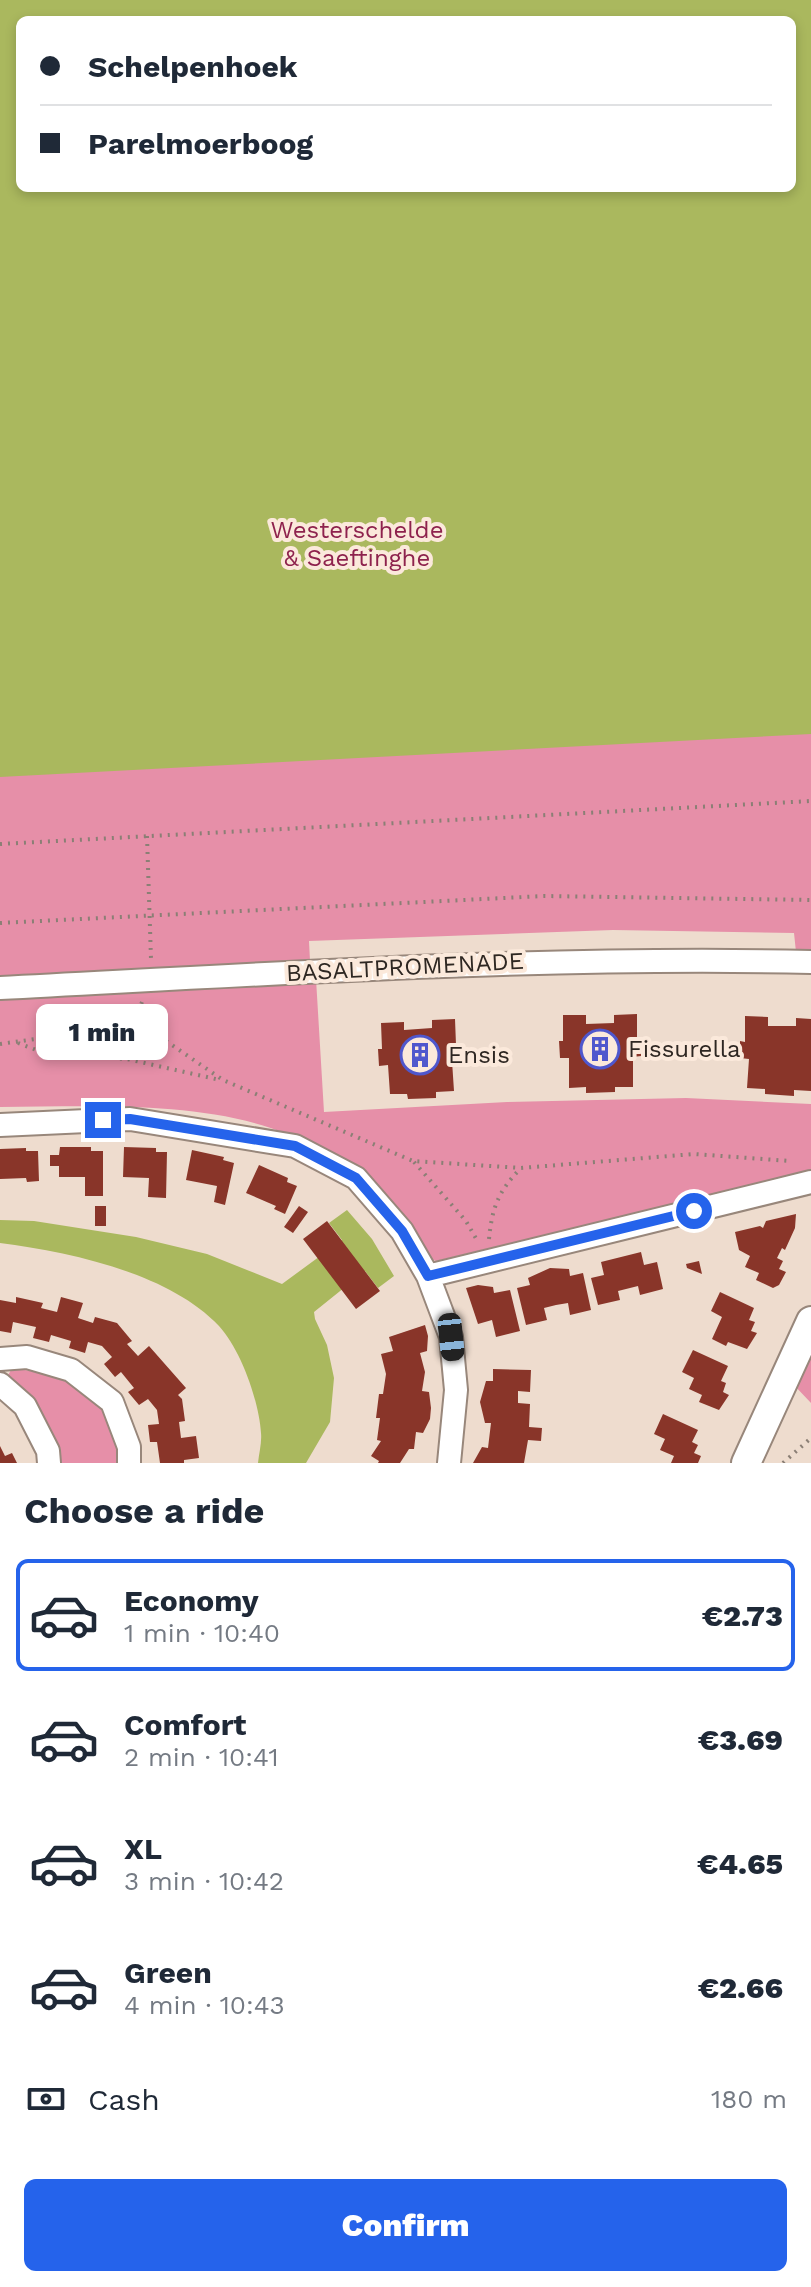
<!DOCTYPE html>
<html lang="en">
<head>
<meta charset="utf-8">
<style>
	:root { --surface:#fff; --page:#f6f6f7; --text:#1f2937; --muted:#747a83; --line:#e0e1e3; --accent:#2563eb }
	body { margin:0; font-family:"Work Sans",sans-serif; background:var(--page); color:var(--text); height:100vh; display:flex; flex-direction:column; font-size:30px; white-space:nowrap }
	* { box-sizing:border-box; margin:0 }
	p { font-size:26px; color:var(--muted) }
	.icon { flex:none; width:44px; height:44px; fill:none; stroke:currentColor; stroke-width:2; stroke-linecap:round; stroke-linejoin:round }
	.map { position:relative; height:1463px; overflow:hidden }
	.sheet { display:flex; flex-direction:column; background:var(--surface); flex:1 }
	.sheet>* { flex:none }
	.hud { position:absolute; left:16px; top:16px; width:780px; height:176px; border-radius:12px; box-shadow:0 4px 12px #0003; display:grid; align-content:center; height:176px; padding:0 24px; background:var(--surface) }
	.end { position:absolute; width:36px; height:36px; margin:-18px; border:10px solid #2563eb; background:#fff; box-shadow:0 0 0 4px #fff }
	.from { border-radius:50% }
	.bubble { position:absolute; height:56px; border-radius:12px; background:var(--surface); box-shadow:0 4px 12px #0003; font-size:26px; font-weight:800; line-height:56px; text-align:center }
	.car { position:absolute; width:24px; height:48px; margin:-24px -12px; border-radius:10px; box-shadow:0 0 6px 2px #0007; background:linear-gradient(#222 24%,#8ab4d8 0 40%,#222 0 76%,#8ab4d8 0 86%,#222 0) }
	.hud b { display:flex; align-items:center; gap:28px; height:76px; font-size:30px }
	.hud b+b { border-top:2px solid var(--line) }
	.hud i { width:20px; height:20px; background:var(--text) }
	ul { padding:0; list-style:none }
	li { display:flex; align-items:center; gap:24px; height:112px; margin:0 16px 12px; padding:0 8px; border:4px solid transparent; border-radius:12px }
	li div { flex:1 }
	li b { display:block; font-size:30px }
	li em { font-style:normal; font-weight:800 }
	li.current { border-color:var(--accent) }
	li>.icon { width:72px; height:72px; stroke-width:1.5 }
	h2 { padding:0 24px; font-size:36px; line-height:96px }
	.pay { display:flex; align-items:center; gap:20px; height:88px; padding:0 24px; font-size:30px }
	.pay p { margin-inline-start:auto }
	.button { display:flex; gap:16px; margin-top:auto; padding:16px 24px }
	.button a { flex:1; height:92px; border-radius:12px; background:var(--accent); color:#fff; font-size:32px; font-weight:800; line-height:92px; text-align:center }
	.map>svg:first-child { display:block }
	.green { fill:#e68fa8; fill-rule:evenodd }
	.water { fill:#aab85e; fill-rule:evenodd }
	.building { fill:#893529 }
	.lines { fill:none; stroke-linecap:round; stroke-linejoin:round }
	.minor-casing { stroke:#98877b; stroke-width:26 }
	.tertiary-casing { stroke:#98877b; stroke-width:32 }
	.path { stroke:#8b7f75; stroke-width:4; stroke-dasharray:2 6; stroke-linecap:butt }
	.minor { stroke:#fff; stroke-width:22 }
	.tertiary { stroke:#fff; stroke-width:28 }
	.route { stroke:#2563eb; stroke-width:10 }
	.labels { text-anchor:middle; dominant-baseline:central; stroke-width:8; stroke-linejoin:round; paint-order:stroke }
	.park-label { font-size:24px; fill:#8e224d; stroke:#fbe9db }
	.street-label { font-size:24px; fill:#2e2722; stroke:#fbe9db }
	.poi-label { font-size:24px; fill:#2e2722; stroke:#fbe9db; text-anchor:start }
</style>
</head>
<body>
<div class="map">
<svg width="811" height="1463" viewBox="0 0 811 1463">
	<rect width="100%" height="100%" fill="#eedcce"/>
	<!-- green -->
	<path class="green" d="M0,0H811V952H796L794,933L613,930L309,941L310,961L0,979ZM20,20H792V188H20Z
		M316,979L324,1112L507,1102L686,1098L811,1104V1171L436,1261L429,1258C403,1232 376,1206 350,1180C339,1170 327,1154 314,1147C229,1098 96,1107 0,1107V997Z
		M811,1346V1403L793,1384Z
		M18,1369C78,1377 113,1400 120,1463H57L7,1377L11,1370Z"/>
	<!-- water -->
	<path class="water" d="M0,0H811V734L0,777ZM792,20V188H20V20Z
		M347,1210L372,1239L394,1276L378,1288L365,1271L314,1312L315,1319L327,1345L334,1378L330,1422L306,1463H258C259,1453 262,1442 261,1433C259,1401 241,1350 219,1326C169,1273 70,1252 0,1243V1220L34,1221L136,1237L207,1254L282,1284L342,1240L329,1223Z"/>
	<!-- building -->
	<path class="building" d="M637,1014V1040H641V1056L633,1057V1087H615V1092L586,1093V1087L569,1088V1058H560L559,1041H563V1015H586V1024L614,1023V1015Z
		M745,1016L768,1017V1026H796V1018L811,1019V1091L794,1090V1096L765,1094V1089L747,1088L749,1059L740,1058V1041L745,1042Z
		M455,1019L456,1045L460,1044L461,1061H452L454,1091L436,1092V1098L408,1099L407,1094H390L388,1065L379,1066L378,1049H382L381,1023L404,1022V1030L432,1028V1020Z
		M60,1147H91V1151H103V1196H85V1177H59V1166H50V1155H59Z
		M124,1147L156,1148V1152H167L166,1198L148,1197L149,1178L123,1177Z
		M26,1148V1151H38L39,1181L27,1182L26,1178L0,1179V1149Z
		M192,1150L224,1157L223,1160L234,1163L225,1205L214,1202L217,1186L186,1180Z
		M259,1165L288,1178L287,1182L297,1186L285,1214L274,1209L276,1206L246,1193Z
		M95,1206H106V1226H95Z
		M299,1206L308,1212L293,1233L284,1227Z
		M796,1214L795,1228L785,1250L782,1248L777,1258L783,1261L779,1269L786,1272L779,1285L773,1288L756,1280L759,1273L745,1267L750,1256L739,1250L735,1232L760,1226L763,1228L766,1221Z
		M327,1221L380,1291L356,1309L303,1239Z
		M641,1252L644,1265L657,1262L663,1289L640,1295L638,1286L618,1291L620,1300L598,1305L591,1278L604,1275L601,1262Z
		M699,1261L702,1274L687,1268L686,1264Z
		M550,1268L569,1269L570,1276L583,1273L591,1310L570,1315L568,1303L556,1305L544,1308L547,1320L526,1325L517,1288L530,1285L528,1278Z
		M478,1285L493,1287L494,1293L510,1290L520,1331L496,1337L492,1320L478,1324L466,1288Z
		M720,1292L754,1308L749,1320L755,1322L751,1331L757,1333L747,1349L728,1342L726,1346L712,1339L722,1317L711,1311Z
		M16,1297L43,1303L41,1308L57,1312L61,1297L83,1303L78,1318L93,1323L95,1317L117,1323L132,1341L127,1344L138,1356L149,1346L186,1388L178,1395L182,1399L185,1421L179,1422L181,1438L196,1436L199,1458L184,1460V1463H160L157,1442H150L148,1425L159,1424L157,1410L148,1399L139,1405L128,1392L134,1388L121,1372L115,1377L104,1364L112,1357L102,1346L88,1342L85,1353L69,1348L71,1341L51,1335L49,1342L33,1338L36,1327L13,1322L11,1333L0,1331V1300L16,1303Z
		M425,1325L428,1336L427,1351L420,1353L425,1372L422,1391L429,1392L431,1408L430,1419L423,1433L416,1432L414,1449H409L400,1463H378L379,1461L371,1456L381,1441L377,1440L380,1418H376L379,1394H383L386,1374L381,1354L393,1351L389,1337Z
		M693,1350L728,1366L721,1381L726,1383L723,1392L729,1395L719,1410L699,1402L702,1395L689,1389L694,1378L682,1372Z
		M493,1369L531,1370L530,1392L518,1391V1403L530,1404L529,1427L542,1428L541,1441L528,1440L524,1463H473L482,1447L488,1448L491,1423H485L480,1402L486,1381H493Z
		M663,1414L698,1430L692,1442L698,1445L694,1453L701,1456L698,1463H671L674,1456L660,1450L665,1439L654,1434Z
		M0,1446L5,1456L12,1453L17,1463H0Z"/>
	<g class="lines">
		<!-- minor casing -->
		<g class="minor-casing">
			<path id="minor" d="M0,988C271,974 540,956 811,962
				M0,1125L130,1119L295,1146L356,1178L402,1231L428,1276L451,1337L456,1390L449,1463
				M428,1276L811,1182
				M0,1359L27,1357L71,1370L112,1402L129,1447V1463
				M0,1384L25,1406L48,1451L49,1463"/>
		</g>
		<!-- tertiary casing -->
		<g class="tertiary-casing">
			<path id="tertiary" d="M746,1463L811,1321"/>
		</g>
		<!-- path -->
		<path class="path" d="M147,836L151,959
			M0,844L811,801
			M0,923L544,896L811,900
			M137,1014L150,1030L223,1080L413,1161L521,1168L694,1154L790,1161
			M18,1043L44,1053L127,1059L220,1080
			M0,1044L85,1032L137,1014L142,1002
			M414,1162L466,1221L478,1242
			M489,1239C492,1208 498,1192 520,1169
			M783,1463L811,1438"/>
		<!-- minor -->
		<use href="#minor" class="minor"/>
		<!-- tertiary -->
		<use href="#tertiary" class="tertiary"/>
	</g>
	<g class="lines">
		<!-- route -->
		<path class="route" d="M103,1120L130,1119L295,1146L356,1178L402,1231L428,1276L694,1211"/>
	</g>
	<!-- icons -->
	<defs>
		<g id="building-ring" transform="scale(2)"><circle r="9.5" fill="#fbe9db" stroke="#4f57cd" stroke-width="1.5"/><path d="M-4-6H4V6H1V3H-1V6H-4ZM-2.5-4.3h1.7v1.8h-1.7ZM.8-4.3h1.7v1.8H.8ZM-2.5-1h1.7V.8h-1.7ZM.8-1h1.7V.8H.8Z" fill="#4f57cd"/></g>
	</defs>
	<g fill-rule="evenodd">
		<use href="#building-ring" x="600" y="1049"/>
		<use href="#building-ring" x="420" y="1055"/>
	</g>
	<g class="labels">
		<!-- park labels -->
		<g class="park-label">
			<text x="357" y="530">Westerschelde<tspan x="357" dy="28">&amp; Saeftinghe</tspan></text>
		</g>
		<!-- street labels -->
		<g class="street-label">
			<text transform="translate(405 967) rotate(-3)">BASALTPROMENADE</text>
		</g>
		<!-- poi labels -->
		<g class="poi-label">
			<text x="628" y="1049">Fissurella</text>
			<text x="448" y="1055">Ensis</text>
		</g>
	</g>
</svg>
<i class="end from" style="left:694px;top:1211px"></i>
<i class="end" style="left:103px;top:1120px"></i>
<div class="bubble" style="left:36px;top:1004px;width:132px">1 min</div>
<i class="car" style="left:451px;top:1337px;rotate:174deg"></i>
<div class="hud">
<b><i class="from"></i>Schelpenhoek</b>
<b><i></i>Parelmoerboog</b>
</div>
</div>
<section class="sheet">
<h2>Choose a ride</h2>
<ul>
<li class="current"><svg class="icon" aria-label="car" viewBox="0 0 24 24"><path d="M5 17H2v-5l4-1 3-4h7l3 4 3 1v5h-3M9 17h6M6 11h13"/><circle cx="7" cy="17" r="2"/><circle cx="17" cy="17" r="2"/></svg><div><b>Economy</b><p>1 min · 10:40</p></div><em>€2.73</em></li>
<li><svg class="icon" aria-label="car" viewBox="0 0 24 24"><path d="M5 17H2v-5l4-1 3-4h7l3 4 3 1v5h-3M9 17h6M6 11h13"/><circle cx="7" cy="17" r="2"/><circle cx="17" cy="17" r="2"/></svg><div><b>Comfort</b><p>2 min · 10:41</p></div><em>€3.69</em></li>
<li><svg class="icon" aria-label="car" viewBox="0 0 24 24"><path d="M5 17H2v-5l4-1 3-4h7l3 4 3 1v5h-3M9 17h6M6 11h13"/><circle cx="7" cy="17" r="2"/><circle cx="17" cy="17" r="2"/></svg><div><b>XL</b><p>3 min · 10:42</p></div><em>€4.65</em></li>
<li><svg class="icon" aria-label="car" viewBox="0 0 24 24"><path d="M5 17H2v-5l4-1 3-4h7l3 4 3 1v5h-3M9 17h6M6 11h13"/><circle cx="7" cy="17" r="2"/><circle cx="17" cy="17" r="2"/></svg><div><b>Green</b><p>4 min · 10:43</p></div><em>€2.66</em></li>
</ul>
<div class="pay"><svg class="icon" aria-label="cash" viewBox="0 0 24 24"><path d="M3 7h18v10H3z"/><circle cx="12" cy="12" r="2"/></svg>Cash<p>180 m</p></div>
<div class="button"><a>Confirm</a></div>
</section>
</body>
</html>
